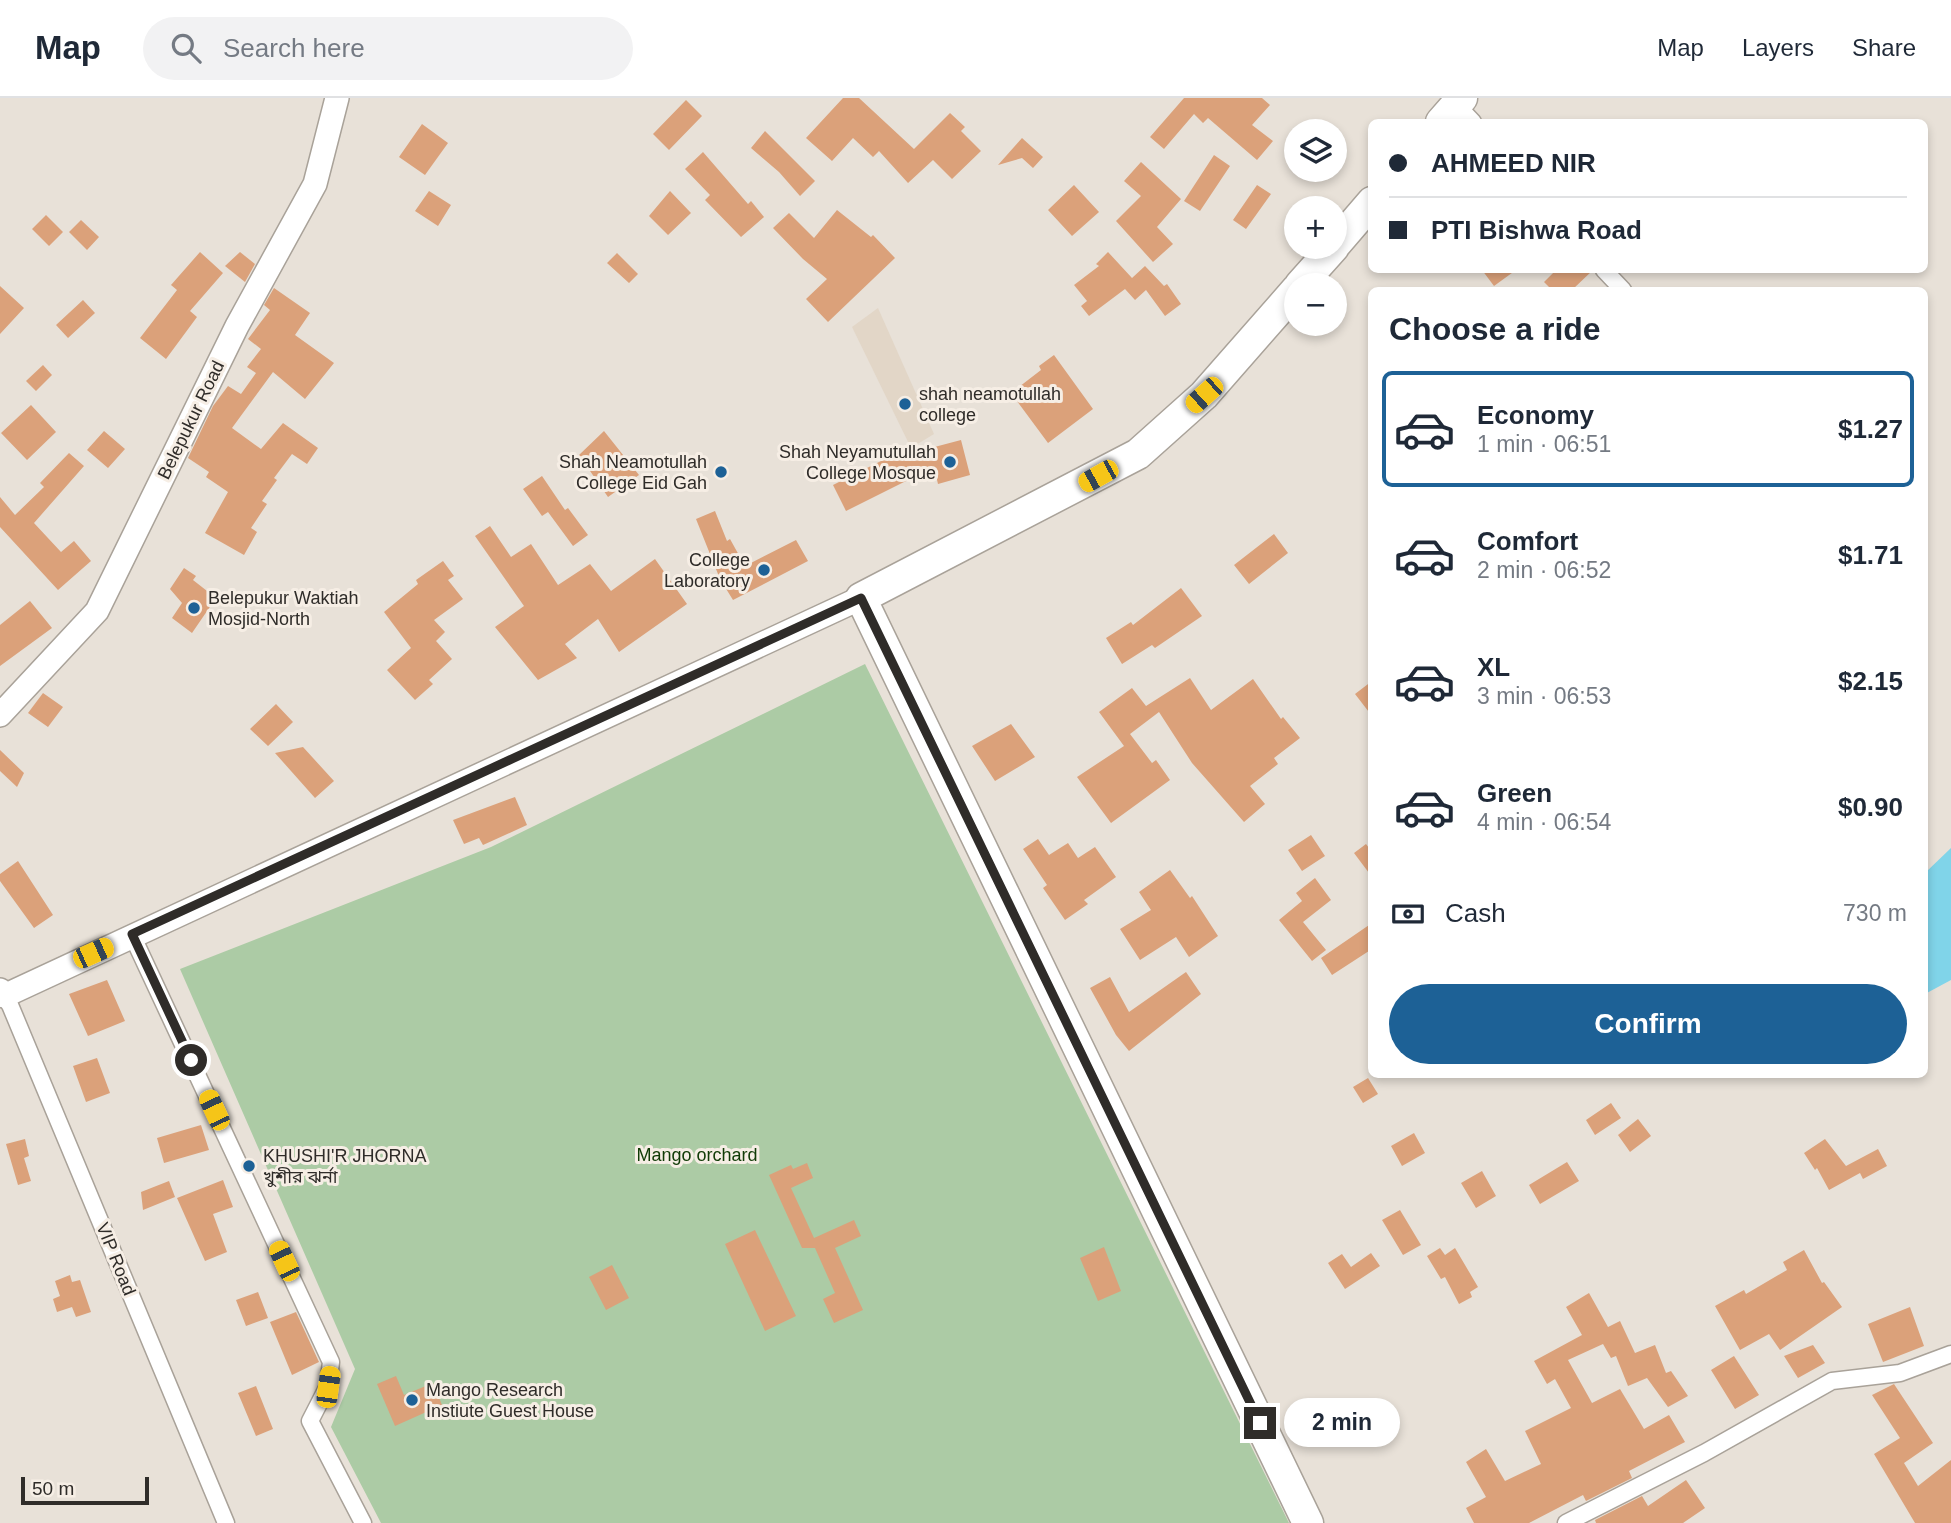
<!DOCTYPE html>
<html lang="en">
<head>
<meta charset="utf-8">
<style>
	:root { --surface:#fff; --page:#f2f2f3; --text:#1f2937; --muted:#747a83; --line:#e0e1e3; --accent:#1d6196 }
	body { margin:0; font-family:Arial,"Noto Sans Bengali",sans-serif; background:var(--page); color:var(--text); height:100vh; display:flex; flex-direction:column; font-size:26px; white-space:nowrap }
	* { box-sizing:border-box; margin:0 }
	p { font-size:23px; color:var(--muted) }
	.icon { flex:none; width:38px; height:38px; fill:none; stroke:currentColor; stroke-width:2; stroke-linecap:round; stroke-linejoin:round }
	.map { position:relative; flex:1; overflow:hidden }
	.details { position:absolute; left:1368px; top:189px; width:560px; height:791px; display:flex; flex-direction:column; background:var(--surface); border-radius:10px; box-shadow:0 4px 10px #0003 }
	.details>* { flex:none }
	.top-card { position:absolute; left:1368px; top:21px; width:560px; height:154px; border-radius:10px; box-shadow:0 4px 10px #0003; display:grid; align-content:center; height:154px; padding:0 21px; background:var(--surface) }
	.controls { position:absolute; left:1284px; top:21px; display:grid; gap:14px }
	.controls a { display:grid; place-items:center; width:63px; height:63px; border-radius:50%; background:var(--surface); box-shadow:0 4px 10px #0003; font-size:35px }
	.scale { position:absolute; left:21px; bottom:18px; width:128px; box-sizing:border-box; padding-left:7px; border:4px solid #2f2c29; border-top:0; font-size:19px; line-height:24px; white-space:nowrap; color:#2f2c29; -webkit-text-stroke:5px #f6eee5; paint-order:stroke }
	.end { position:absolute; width:32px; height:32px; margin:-16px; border:9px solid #2f2c29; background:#fff; box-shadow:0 0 0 4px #fff }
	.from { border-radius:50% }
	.bubble { position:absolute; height:49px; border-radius:24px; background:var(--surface); box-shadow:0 4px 10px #0003; font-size:23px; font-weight:700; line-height:49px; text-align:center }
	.car { position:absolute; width:21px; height:42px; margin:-21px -10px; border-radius:9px; box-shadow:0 0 5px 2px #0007; background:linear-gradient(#f5c518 24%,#345 0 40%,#f5c518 0 76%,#345 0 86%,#f5c518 0) }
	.top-card b { display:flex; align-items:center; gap:24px; height:66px; font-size:26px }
	.top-card b+b { border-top:2px solid var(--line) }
	.top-card i { width:18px; height:18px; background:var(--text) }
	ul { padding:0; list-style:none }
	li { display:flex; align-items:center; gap:21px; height:116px; margin:0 14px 10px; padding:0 7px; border:4px solid transparent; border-radius:10px }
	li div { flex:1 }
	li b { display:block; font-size:26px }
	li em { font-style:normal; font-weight:700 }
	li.selected { border-color:var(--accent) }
	li>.icon { width:63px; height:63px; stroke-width:1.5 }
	h2 { padding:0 21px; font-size:32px; line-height:84px }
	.pay { display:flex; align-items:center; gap:18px; height:77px; padding:0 21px; font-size:26px }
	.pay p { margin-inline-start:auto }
	.button { display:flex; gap:14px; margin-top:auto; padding:14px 21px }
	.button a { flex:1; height:80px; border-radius:42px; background:var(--accent); color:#fff; font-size:28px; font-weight:700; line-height:80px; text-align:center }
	header { display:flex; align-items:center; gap:42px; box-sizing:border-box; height:98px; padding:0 35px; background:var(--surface); border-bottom:2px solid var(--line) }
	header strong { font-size:33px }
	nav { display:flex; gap:38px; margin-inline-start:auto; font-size:24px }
	.search { width:490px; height:63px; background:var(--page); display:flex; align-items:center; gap:18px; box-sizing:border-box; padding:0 24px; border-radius:38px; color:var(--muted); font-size:26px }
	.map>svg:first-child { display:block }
	.built { fill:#e2d6c7 }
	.green { fill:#accba5 }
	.water { fill:#80d4e9 }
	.building { fill:#dba17a }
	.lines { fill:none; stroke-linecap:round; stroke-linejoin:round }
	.street-casing { stroke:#a9a299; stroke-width:19 }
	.secondary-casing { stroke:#a9a299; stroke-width:26 }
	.highway-casing { stroke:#a9a299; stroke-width:33 }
	.street { stroke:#fff; stroke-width:16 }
	.secondary { stroke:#fff; stroke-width:23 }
	.highway { stroke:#fff; stroke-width:30 }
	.route { stroke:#2f2c29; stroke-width:9 }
	.poi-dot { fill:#1d6196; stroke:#f6eee5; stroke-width:2.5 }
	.labels { text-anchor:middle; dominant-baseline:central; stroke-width:6; stroke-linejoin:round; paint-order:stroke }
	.poi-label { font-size:18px; fill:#2f2c29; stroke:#f6eee5; text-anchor:start }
	.street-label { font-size:18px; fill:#2f2c29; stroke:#f6eee5 }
	.park-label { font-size:18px; fill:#103b06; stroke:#f6eee5 }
</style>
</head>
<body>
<header>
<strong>Map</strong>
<div class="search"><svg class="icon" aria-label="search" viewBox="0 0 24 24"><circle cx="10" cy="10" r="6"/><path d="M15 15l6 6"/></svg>Search here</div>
<nav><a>Map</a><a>Layers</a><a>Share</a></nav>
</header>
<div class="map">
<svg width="1951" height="1425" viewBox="0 0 1951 1425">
	<rect width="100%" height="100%" fill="#e8e1d8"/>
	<!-- built -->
	<path class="built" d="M878,210L934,336L911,350L852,229Z"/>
	<!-- green -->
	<path class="green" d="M865,566L1289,1425H381L331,1329L355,1271L180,871L491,749Z"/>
	<!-- water -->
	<path class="water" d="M1951,750V882L1925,896V775Z"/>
	<!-- building -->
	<path class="building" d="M843,0H859L914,51L950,15L965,29L961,33L981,53L952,81L933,62L908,85L879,53L873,59L853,40L832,63L806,40Z
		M1184,0H1262L1270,7L1252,27L1273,43L1257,62L1208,20L1203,25L1194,16L1164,51L1150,39Z
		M686,2L702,18L669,52L653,36Z
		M422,26L448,45L425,77L399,59Z
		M765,33L815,83L800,98L779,74L751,50Z
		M1022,40L1043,59L1033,70L1022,60L998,67Z
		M703,54L748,106L751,103L764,119L741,139L705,102L710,97L685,71Z
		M1214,57L1230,68L1200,113L1184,103Z
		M1141,64L1181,101L1157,129L1173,146L1153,164L1116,123L1141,98L1124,83Z
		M1074,87L1099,114L1072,138L1048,112Z
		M1257,87L1271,96L1246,131L1233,122Z
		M429,93L451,107L438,128L415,113Z
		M670,93L691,115L668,137L649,118Z
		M837,112L871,139L873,137L895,160L828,224L806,201L827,181L803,161L773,130L789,115L814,140Z
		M46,117L63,134L49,148L32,131Z
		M81,122L99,139L87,152L69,134Z
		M200,154L223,175L190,213L197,219L166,261L140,240L177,192L171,187Z
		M240,154L255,166L245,184L225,168Z
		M1108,154L1132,180L1145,168L1164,188L1167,186L1181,206L1165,218L1146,192L1135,202L1125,191L1089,218L1081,208L1087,203L1074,187L1099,168L1096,166Z
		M617,155L638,176L629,185L607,165Z
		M1482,172H1516L1494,188Z
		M1556,172H1593L1572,192H1552L1544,184Z
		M0,188L24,210L0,236Z
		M274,190L310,215L295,237L334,265L305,301L273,274L232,330L261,351L283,325L318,350L307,366L292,356L274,380L277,382L262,403L267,406L251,430L257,434L244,457L205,435L228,394L206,379L209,374L188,360L213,308L228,288L241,296L256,275L247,269L261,251L248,241L270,212L264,207Z
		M83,202L95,215L68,240L56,227Z
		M1054,257L1093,311L1048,345L1011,295L1041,272L1039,268Z
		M43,267L52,277L36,293L26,283Z
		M31,307L56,334L27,362L1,335Z
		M104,333L125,351L108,370L87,352Z
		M604,333L639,377L608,399L579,357Z
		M961,342L970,377L938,386L934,369L846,413L833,387L905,351L908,356Z
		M69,355L84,368L34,425L61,454L74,443L91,463L58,492L0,429V399L15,417L44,389L40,385Z
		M542,378L565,412L568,410L588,437L573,448L548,414L542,418L523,391Z
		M715,413L727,443L730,441L745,468L796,442L808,463L733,502L720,481L696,421Z
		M490,428L511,459L531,446L558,487L590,466L611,493L655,461L687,506L619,554L598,521L565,546L577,560L538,582L495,529L524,508L475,438Z
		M1274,436L1288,455L1249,486L1234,467Z
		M443,463L454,478L448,482L463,501L434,522L445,534L436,543L452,561L429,582L433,586L415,602L387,572L411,550L384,514L418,486L416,482Z
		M184,470L196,478L193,482L216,500L192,535L172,520L182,505L170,491Z
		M1181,490L1202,518L1155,550L1152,547L1122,566L1106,540L1131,524L1133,527Z
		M30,503L52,530L0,568V527Z
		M1190,580L1211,612L1253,581L1281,621L1283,619L1300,640L1274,660L1278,666L1250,688L1265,706L1244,724L1192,665L1159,614L1130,636L1152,665L1156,662L1170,682L1111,725L1077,679L1124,648L1099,614L1132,590L1146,608Z
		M1372,583V618L1355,596Z
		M43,595L63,609L48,629L28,615Z
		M276,606L293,624L268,648L250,631Z
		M1011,626L1035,659L995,683L972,648Z
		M303,649L334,683L315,700L275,655Z
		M0,652L24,675L17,689L0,673Z
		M515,699L527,727L483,747L479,740L464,746L453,722Z
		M1311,737L1325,758L1302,773L1288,752Z
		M1038,741L1049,757L1068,745L1078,760L1095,749L1116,779L1084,802L1088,806L1065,822L1043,790L1047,787L1023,751Z
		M1366,746L1372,754V779L1354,755Z
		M18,763L53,817L34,830L0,783V776Z
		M1170,772L1190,800L1192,798L1218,838L1189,859L1176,839L1140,862L1120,831L1151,812L1139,794Z
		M1315,780L1331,802L1303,824L1326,852L1312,863L1279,822L1302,803L1296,795Z
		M1372,825V851L1332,877L1321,860Z
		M1186,874L1201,896L1129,953L1116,937L1090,890L1110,879L1129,914Z
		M107,882L125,923L88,938L69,896Z
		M97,960L110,995L86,1004L73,968Z
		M1368,980L1378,996L1363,1005L1353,989Z
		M1611,1005L1621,1020L1595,1037L1586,1022Z
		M1638,1021L1651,1038L1630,1054L1618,1037Z
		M201,1027L209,1052L164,1065L157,1040Z
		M1414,1035L1425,1055L1402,1068L1391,1048Z
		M25,1041L29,1058L24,1060L31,1083L18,1087L6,1046Z
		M1825,1041L1846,1068L1878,1051L1887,1068L1863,1081L1860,1075L1829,1092L1817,1070L1815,1072L1804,1055Z
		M1567,1064L1579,1083L1540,1106L1529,1087Z
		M807,1065L813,1080L791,1090L814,1140L854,1122L861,1138L835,1150L863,1212L834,1225L823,1201L835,1195L815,1150H802L769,1077L791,1067L793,1071Z
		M1482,1073L1496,1098L1476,1110L1461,1085Z
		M223,1082L233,1109L213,1116L227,1154L205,1163L177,1100Z
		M169,1083L175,1099L143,1112L141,1094Z
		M1400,1112L1421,1147L1403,1157L1382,1122Z
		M755,1132L796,1218L765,1233L725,1146Z
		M1104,1149L1121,1193L1098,1203L1080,1160Z
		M1440,1150L1445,1157L1455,1150L1478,1189L1470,1194L1472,1199L1459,1206L1445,1179L1441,1181L1427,1158Z
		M1804,1152L1822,1185L1824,1184L1842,1209L1780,1252L1769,1236L1740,1252L1715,1208L1744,1192L1746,1196L1787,1172L1783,1164Z
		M1371,1155L1380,1168L1345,1191L1328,1165L1342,1156L1351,1169Z
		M612,1167L629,1200L606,1212L589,1179Z
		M70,1177L72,1184L80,1182L91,1214L76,1219L72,1209L57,1214L53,1201L60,1198L55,1183Z
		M258,1194L268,1220L246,1228L236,1202Z
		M1589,1195L1608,1229L1620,1223L1635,1255L1655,1247L1666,1275L1671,1273L1688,1298L1668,1309L1647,1280L1628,1288L1616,1258L1611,1260L1603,1246L1568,1262L1592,1305L1620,1291L1644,1331L1669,1317L1685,1344L1629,1373L1632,1380L1586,1403L1583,1397L1529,1425H1474L1466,1410L1486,1399L1466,1364L1486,1351L1505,1383L1541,1366L1525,1333L1571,1310L1555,1281L1547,1286L1534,1263L1582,1237L1566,1209Z
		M1910,1209L1924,1248L1883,1264L1868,1226Z
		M296,1214L319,1264L292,1277L270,1224Z
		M1813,1247L1825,1265L1798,1280L1784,1258Z
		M1734,1258L1759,1297L1735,1311L1711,1272Z
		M396,1278L404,1297L433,1285L442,1307L395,1328L377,1286Z
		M1894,1286L1933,1345L1904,1365L1918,1388L1951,1362V1425H1915L1874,1356L1900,1340L1872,1297Z
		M256,1288L273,1331L256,1338L238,1295Z
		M1686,1382L1705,1410L1683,1425H1596L1595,1422L1642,1398L1648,1408Z"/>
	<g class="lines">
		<!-- street casing -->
		<g class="street-casing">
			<path id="street" d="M1456,6L1473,24
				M1604,172L1623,192
				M132,837L331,1264L328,1288L310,1323L363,1425
				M0,900L4,898L10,907L226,1425
				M1566,1425L1704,1355L1832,1283L1900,1275L1951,1256"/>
		</g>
		<!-- secondary casing -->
		<g class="secondary-casing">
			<path id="secondary" d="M0,617L97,513L237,228L315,86L337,0
				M0,892L4,898L861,500"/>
		</g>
		<!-- highway casing -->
		<g class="highway-casing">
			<path id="highway" d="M1441,24L1462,0
				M1335,147L1372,104
				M1300,187L1334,149
				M1297,191L1204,297L1138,356L861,500L1308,1425"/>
		</g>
		<!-- street -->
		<use href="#street" class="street"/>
		<!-- secondary -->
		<use href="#secondary" class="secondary"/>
		<!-- highway -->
		<use href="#highway" class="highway"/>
	</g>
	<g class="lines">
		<!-- route -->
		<path class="route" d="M191,962L132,836L861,500L1260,1325"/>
	</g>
	<!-- markers -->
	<g class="poi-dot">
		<circle cx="905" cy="306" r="7"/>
		<circle cx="950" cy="364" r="7"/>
		<circle cx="721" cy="374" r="7"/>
		<circle cx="764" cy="472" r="7"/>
		<circle cx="194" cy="510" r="7"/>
		<circle cx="249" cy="1068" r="7"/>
		<circle cx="412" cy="1302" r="7"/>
	</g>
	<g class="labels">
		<!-- poi labels -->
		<g class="poi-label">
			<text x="919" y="296">shah neamotullah<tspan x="919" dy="21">college</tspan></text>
			<text x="936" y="354" text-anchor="end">Shah Neyamutullah<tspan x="936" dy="21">College Mosque</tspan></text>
			<text x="707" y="364" text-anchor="end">Shah Neamotullah<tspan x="707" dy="21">College Eid Gah</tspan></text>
			<text x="750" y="462" text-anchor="end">College<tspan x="750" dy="21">Laboratory</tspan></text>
			<text x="208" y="500">Belepukur Waktiah<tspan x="208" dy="21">Mosjid-North</tspan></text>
			<text x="263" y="1058">KHUSHI'R JHORNA<tspan x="263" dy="21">খুশীর ঝর্না</tspan></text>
			<text x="426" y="1292">Mango Research<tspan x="426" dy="21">Instiute Guest House</tspan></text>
		</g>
		<!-- street labels -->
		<g class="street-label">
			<text transform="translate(191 322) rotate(-64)">Belepukur Road</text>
			<text transform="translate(116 1161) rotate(68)">VIP Road</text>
		</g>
		<!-- park labels -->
		<g class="park-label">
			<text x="697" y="1057">Mango orchard</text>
		</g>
	</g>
</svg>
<div class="controls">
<a><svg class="icon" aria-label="layers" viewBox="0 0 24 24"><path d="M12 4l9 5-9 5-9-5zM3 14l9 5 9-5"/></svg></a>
<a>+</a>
<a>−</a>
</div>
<div class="scale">50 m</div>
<i class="end from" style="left:191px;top:962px"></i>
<i class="end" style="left:1260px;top:1325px"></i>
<div class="bubble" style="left:1284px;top:1300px;width:116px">2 min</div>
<i class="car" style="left:1204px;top:297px;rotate:228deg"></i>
<i class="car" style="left:1098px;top:378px;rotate:241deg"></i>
<i class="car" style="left:93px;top:855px;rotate:66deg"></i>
<i class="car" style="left:214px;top:1012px;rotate:335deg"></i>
<i class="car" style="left:284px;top:1163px;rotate:335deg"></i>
<i class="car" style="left:328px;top:1289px;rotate:8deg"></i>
<div class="top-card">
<b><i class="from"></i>AHMEED NIR</b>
<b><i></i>PTI Bishwa Road</b>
</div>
<section class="details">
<h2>Choose a ride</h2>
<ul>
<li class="selected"><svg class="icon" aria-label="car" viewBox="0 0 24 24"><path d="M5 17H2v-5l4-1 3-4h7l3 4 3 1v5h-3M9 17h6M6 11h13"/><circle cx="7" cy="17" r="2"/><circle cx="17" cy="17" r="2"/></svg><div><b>Economy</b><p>1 min · 06:51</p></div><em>$1.27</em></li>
<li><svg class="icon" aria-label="car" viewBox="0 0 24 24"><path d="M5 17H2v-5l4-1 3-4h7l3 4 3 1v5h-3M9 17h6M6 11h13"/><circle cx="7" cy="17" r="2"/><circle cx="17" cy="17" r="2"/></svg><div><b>Comfort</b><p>2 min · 06:52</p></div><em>$1.71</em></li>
<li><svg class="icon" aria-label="car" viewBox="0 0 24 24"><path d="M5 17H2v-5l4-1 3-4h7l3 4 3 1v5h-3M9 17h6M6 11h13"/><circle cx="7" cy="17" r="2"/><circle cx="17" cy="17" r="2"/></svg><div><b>XL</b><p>3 min · 06:53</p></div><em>$2.15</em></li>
<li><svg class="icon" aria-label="car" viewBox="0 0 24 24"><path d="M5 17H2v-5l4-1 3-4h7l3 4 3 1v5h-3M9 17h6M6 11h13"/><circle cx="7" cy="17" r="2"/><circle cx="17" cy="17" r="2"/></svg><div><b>Green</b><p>4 min · 06:54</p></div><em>$0.90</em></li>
</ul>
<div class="pay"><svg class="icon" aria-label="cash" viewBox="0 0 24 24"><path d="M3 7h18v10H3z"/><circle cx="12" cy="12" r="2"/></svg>Cash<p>730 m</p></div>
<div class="button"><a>Confirm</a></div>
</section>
</div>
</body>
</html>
